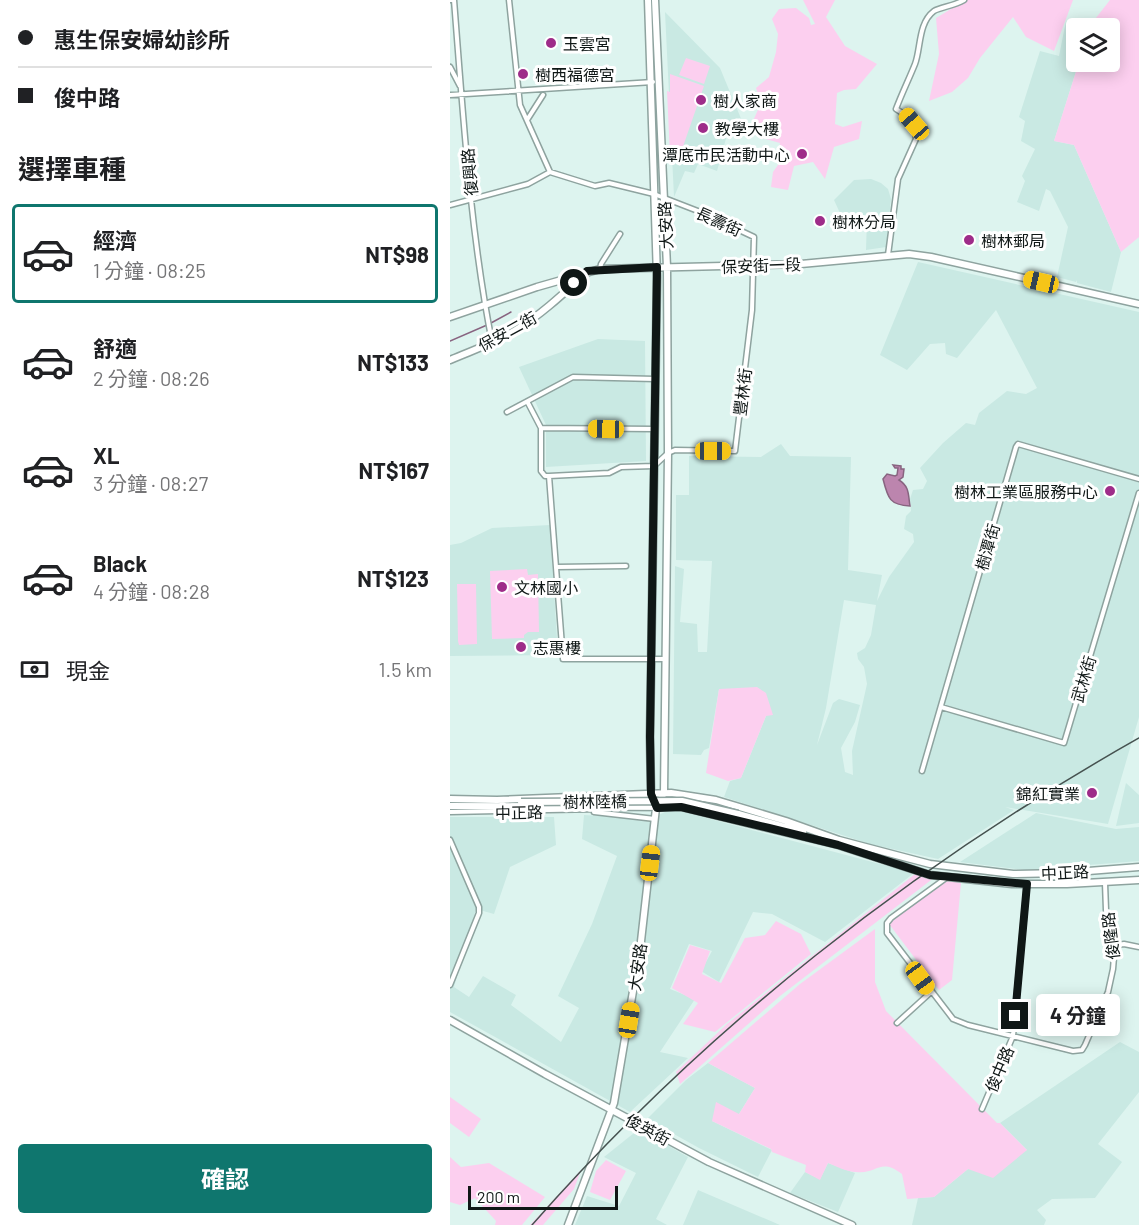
<!DOCTYPE html>
<html lang="zh-TW">
<head>
<meta charset="utf-8">
<style>
	:root { --surface:#fff; --page:#f6f6f6; --text:#202124; --muted:#757577; --line:#e0e0e0; --accent:#0f766e }
	body { margin:0; font-family:Barlow,"Noto Sans TC",sans-serif; background:var(--page); color:var(--text); height:100vh; display:flex; flex-direction:column; font-size:22px; white-space:nowrap }
	* { box-sizing:border-box; margin:0 }
	p { font-size:20px; color:var(--muted) }
	.icon { flex:none; width:33px; height:33px; fill:none; stroke:currentColor; stroke-width:2; stroke-linecap:round; stroke-linejoin:round }
	.map { position:relative; flex:1; overflow:hidden }
	.side { display:flex; flex-direction:column; background:var(--surface); width:450px }
	.side>* { flex:none }
	.guide { display:grid; align-content:center; height:132px; padding:0 18px; background:var(--surface) }
	.tools { position:absolute; left:616px; top:18px; display:grid; gap:12px }
	.tools a { display:grid; place-items:center; width:54px; height:54px; border-radius:6px; background:var(--surface); box-shadow:0 3px 15px #0003; font-size:30px }
	.scale { position:absolute; left:18px; bottom:15px; width:150px; box-sizing:border-box; padding-left:6px; border:3px solid #0f1716; border-top:0; font-size:16px; line-height:21px; white-space:nowrap; color:#0f1716; -webkit-text-stroke:4px #fff; paint-order:stroke }
	.end { position:absolute; width:27px; height:27px; margin:-14px; border:8px solid #0f1716; background:#fff; box-shadow:0 0 0 3px #fff }
	.from { border-radius:50% }
	.bubble { position:absolute; height:42px; border-radius:6px; background:var(--surface); box-shadow:0 3px 15px #0003; font-size:20px; font-weight:700; line-height:42px; text-align:center }
	.car { position:absolute; width:18px; height:36px; margin:-18px -9px; border-radius:8px; box-shadow:0 0 4px 2px #0007; background:linear-gradient(#f5c518 24%,#345 0 40%,#f5c518 0 76%,#345 0 86%,#f5c518 0) }
	.guide b { display:flex; align-items:center; gap:21px; height:57px; font-size:22px }
	.guide b+b { border-top:2px solid var(--line) }
	.guide i { width:15px; height:15px; background:var(--text) }
	ul { padding:0; list-style:none }
	li { display:flex; align-items:center; gap:18px; height:99px; margin:0 12px 9px; padding:0 6px; border:3px solid transparent; border-radius:6px }
	li div { flex:1 }
	li b { display:block; font-size:22px }
	li em { font-style:normal; font-weight:700 }
	li.active { border-color:var(--accent) }
	li>.icon { width:54px; height:54px; stroke-width:1.5 }
	h2 { padding:0 18px; font-size:27px; line-height:72px }
	.pay { display:flex; align-items:center; gap:15px; height:66px; padding:0 18px; font-size:22px }
	.pay p { margin-inline-start:auto }
	.button { display:flex; gap:12px; margin-top:auto; padding:12px 18px }
	.button a { flex:1; height:69px; border-radius:6px; background:var(--accent); color:#fff; font-size:24px; font-weight:700; line-height:69px; text-align:center }
	main { display:flex; flex:1; min-height:0 }
	.map>svg:first-child { display:block }
	.built { fill:#c9e9e3; fill-rule:evenodd }
	.green { fill:#fccfef }
	.water { fill:#bc85ae; stroke:#886480; stroke-width:1.5 }
	.lines { fill:none; stroke-linecap:round; stroke-linejoin:round }
	.stream { stroke:#886480; stroke-width:1.5 }
	.street-casing { stroke:#8ea39f; stroke-width:7 }
	.secondary-casing { stroke:#8ea39f; stroke-width:9 }
	.street { stroke:#fff; stroke-width:4 }
	.secondary { stroke:#fff; stroke-width:6 }
	.rail { stroke:#465250; stroke-width:1.5 }
	.secondary-bridge-casing { stroke:#8ea39f; stroke-width:9; stroke-linecap:butt }
	.secondary-bridge { stroke:#fff; stroke-width:6 }
	.route { stroke:#0f1716; stroke-width:8 }
	.poi-dot { fill:#9e2c89; stroke:#fff; stroke-width:2 }
	.labels { text-anchor:middle; dominant-baseline:central; stroke-width:6; stroke-linejoin:round; paint-order:stroke }
	.poi-label { font-size:16px; fill:#0f1716; stroke:#fff; text-anchor:start }
	.street-label { font-size:16px; fill:#0f1716; stroke:#fff }
</style>
</head>
<body>
<main>
<section class="side">
<div class="guide">
<b><i class="from"></i>惠生保安婦幼診所</b>
<b><i></i>俊中路</b>
</div>
<h2>選擇車種</h2>
<ul>
<li class="active"><svg class="icon" aria-label="car" viewBox="0 0 24 24"><path d="M5 17H2v-5l4-1 3-4h7l3 4 3 1v5h-3M9 17h6M6 11h13"/><circle cx="7" cy="17" r="2"/><circle cx="17" cy="17" r="2"/></svg><div><b>經濟</b><p>1 分鐘 · 08:25</p></div><em>NT$98</em></li>
<li><svg class="icon" aria-label="car" viewBox="0 0 24 24"><path d="M5 17H2v-5l4-1 3-4h7l3 4 3 1v5h-3M9 17h6M6 11h13"/><circle cx="7" cy="17" r="2"/><circle cx="17" cy="17" r="2"/></svg><div><b>舒適</b><p>2 分鐘 · 08:26</p></div><em>NT$133</em></li>
<li><svg class="icon" aria-label="car" viewBox="0 0 24 24"><path d="M5 17H2v-5l4-1 3-4h7l3 4 3 1v5h-3M9 17h6M6 11h13"/><circle cx="7" cy="17" r="2"/><circle cx="17" cy="17" r="2"/></svg><div><b>XL</b><p>3 分鐘 · 08:27</p></div><em>NT$167</em></li>
<li><svg class="icon" aria-label="car" viewBox="0 0 24 24"><path d="M5 17H2v-5l4-1 3-4h7l3 4 3 1v5h-3M9 17h6M6 11h13"/><circle cx="7" cy="17" r="2"/><circle cx="17" cy="17" r="2"/></svg><div><b>Black</b><p>4 分鐘 · 08:28</p></div><em>NT$123</em></li>
</ul>
<div class="pay"><svg class="icon" aria-label="cash" viewBox="0 0 24 24"><path d="M3 7h18v10H3z"/><circle cx="12" cy="12" r="2"/></svg>現金<p>1.5 km</p></div>
<div class="button"><a>確認</a></div>
</section>
<div class="map">
<svg width="689" height="1225" viewBox="0 0 689 1225">
	<rect width="100%" height="100%" fill="#ddf4ef"/>
	<!-- built -->
	<path class="built" d="M215,12L270,68L297,133L277,135L267,171L248,164L244,173L235,171L224,197Z
		M616,21L642,23L640,28H627V62H629L604,141L624,145L671,252L661,292L627,283V280L626,282L607,277L618,227L600,191L596,189L589,211L567,202L575,181L572,176L585,149L571,141L575,121L569,117L590,51L609,56Z
		M421,179L431,183L438,189L441,199L436,247L416,250L417,218L394,222L384,200L404,180Z
		M468,262L689,312V717L658,824L555,807L564,810L488,859L420,844L274,797L280,781L291,778L316,716L269,689L259,748L254,750L251,755L223,754L225,566L234,569L230,622L247,624L248,652H257L262,561L226,560V495H239V456L311,457L331,444L340,456L401,457L398,570L432,575L427,601L439,577L464,542L463,534L454,529L456,516L461,511L460,499L463,490L473,489L477,481L470,468L493,443L516,423L525,425L529,413L557,391L576,394L587,388L546,310L507,358L496,354L495,343L480,344L457,370L430,355ZM394,600L426,605L421,635L415,648L407,653L408,659L414,667L417,684L402,751L403,775L395,772L391,748L405,722L410,705L389,699L383,703L367,745L376,708Z
		M148,339L195,341L196,461L96,467V425L69,367Z
		M100,525L108,655L0,656V545L11,543L42,528Z
		M676,783L689,795V823L666,826Z
		M222,809L464,873L375,942L322,914L303,912L269,982L251,971L262,951L239,944L220,989L245,999L210,1052L238,1058L180,1112L0,1012V817H104L106,845L60,867L44,914L26,909L4,987L19,997L33,976L66,995L61,1005L111,1042L129,1008L108,996L142,924L167,856L132,839L134,815L199,819Z
		M586,813L666,829L689,827V861L575,870L510,862Z
		M670,1042L689,1052V1092L648,1144L672,1162L645,1198L602,1199L587,1210L596,1220L594,1225H462L468,1198L484,1197L518,1169L577,1150L550,1123Z
		M258,1063L305,1088L289,1114L262,1121L322,1150L308,1177L249,1148L197,1119L236,1080Z
		M189,1129L238,1157L206,1219L217,1225H125L137,1196L169,1206L186,1173L154,1157Z
		M378,1163L405,1173L388,1212L340,1193L355,1172L370,1179Z
		M248,1190L330,1225H233Z"/>
	<!-- green -->
	<path class="green" d="M353,0H385L376,17L395,46L427,64L406,89L394,90L387,93L385,124L393,127L412,121L409,139L384,147L375,179L363,162L344,166L338,190L321,187L323,172L328,165L330,143L312,138L303,121L311,103L306,88L319,77L326,52L328,34L322,19L329,9L346,8L359,18L361,25L365,24Z
		M516,0H623L604,51L576,37L563,17L530,58L518,78L502,92L479,101L489,54L486,18Z
		M660,0H689V237L671,252L624,145L604,141L629,62H660V28H640L642,23Z
		M236,58L260,66L254,84L229,75Z
		M220,74L254,86L229,158L220,155L217,91L220,92Z
		M77,569L78,575L88,574L89,632H78L74,635V638L42,639L40,571Z
		M7,584H26L27,644L9,645L8,641Z
		M307,687L316,693L323,715L316,716L291,778L278,781L256,773L269,689Z
		M465,874L485,877L330,996L230,1084L226,1072L277,1024Z
		M491,879L511,883L502,980L489,990L436,920Z
		M326,921L351,934L361,954L265,1032L233,1024L248,1003L222,988L240,945L260,951L252,974L271,983L295,938L315,935Z
		M425,929V982L436,1011L547,1123H550L577,1150L543,1178L518,1169L484,1197L457,1199L452,1174C429,1157 427,1175 406,1172C397,1172 386,1166 378,1163L370,1180L355,1172L356,1165L322,1152L321,1149L262,1121L266,1102L289,1114L305,1088L258,1063L350,984Z
		M0,1097L31,1119L19,1137L0,1123Z
		M0,1157L11,1167L39,1163L95,1197L72,1225H45L46,1221L25,1198L10,1205L0,1202Z
		M156,1160L176,1171L160,1200L140,1192L146,1171Z
		M131,1170L124,1189L93,1225H80Z"/>
	<!-- water -->
	<path class="water" d="M443,465L451,466V469H454L453,477L449,480C460,487 458,495 460,506C440,505 438,499 433,479L437,474L445,476L447,475L448,468H445Z"/>
	<g class="lines">
		<!-- stream -->
		<path class="stream" d="M41,323L61,312
			M0,341L37,325"/>
		<!-- street casing -->
		<g class="street-casing">
			<path id="street" d="M0,0H1
				M4,0C13,113 20,231 42,342
				M59,0L70,105L100,172
				M0,67L10,86
				M0,95L203,82
				M77,120L93,95
				M0,205L78,184L100,172L145,186L159,183L204,194L253,213L304,237L302,310L285,451L225,450L218,453L204,466L171,467L159,473L99,476
				M438,255L448,179L466,139L464,124L454,114L446,109C452,93 459,79 465,64C471,48 468,23 484,11C491,7 504,6 514,0
				M150,269L151,264L170,234
				M78,403L91,428V471L95,476H99L113,659H215
				M57,412L123,377L205,379
				M91,428L204,429
				M107,567L176,566
				M491,707L614,743L689,493
				M472,771L566,447L568,444L689,479
				M0,812L152,809
				M144,812L205,819
				M0,840L29,907V913L0,985
				M496,878L441,918L437,923V933L503,1019L518,1025L623,1051L632,1050L635,1045L658,992L663,969L664,957L657,937L655,883
				M661,946L674,944L689,947
				M447,1023L481,992
				M532,1109L563,1036L577,884"/>
		</g>
		<!-- secondary casing -->
		<g class="secondary-casing">
			<path id="secondary" d="M198,0L207,277L200,737L201,794L205,804
				M0,317L87,287L150,269L351,264L459,254L481,257L689,304
				M0,360C23,350 48,342 69,328C93,313 114,293 135,274
				M0,799L47,800L221,793L266,800L336,821L389,840L480,864L563,874L613,873L689,867
				M0,806L231,807L388,845L480,875L562,884H617L689,880
				M288,814L353,832
				M0,1020L95,1074L259,1162L402,1225
				M118,1225L164,1103L190,950L206,808L214,793L218,453L217,267L205,0"/>
		</g>
		<!-- street -->
		<use href="#street" class="street"/>
		<!-- secondary -->
		<use href="#secondary" class="secondary"/>
		<!-- rail -->
		<path class="rail" d="M82,1225C254,1029 462,866 689,738"/>
		<!-- secondary-bridge casing -->
		<g class="secondary-bridge-casing">
			<path id="secondary-bridge" d="M71,802L232,801L288,814"/>
		</g>
		<!-- secondary-bridge -->
		<use href="#secondary-bridge" class="secondary-bridge"/>
	</g>
	<g class="lines">
		<!-- route -->
		<path class="route" d="M124,283L137,271L207,267L200,737L201,794L207,808L231,807L319,828L388,845L480,875L577,884L565,1016"/>
	</g>
	<!-- markers -->
	<g class="poi-dot">
		<circle cx="101" cy="43" r="6"/>
		<circle cx="73" cy="74" r="6"/>
		<circle cx="251" cy="100" r="6"/>
		<circle cx="253" cy="128" r="6"/>
		<circle cx="352" cy="154" r="6"/>
		<circle cx="370" cy="221" r="6"/>
		<circle cx="519" cy="240" r="6"/>
		<circle cx="660" cy="491" r="6"/>
		<circle cx="52" cy="587" r="6"/>
		<circle cx="71" cy="647" r="6"/>
		<circle cx="642" cy="793" r="6"/>
	</g>
	<g class="labels">
		<!-- poi labels -->
		<g class="poi-label">
			<text x="113" y="43">玉雲宮</text>
			<text x="85" y="74">樹西福德宮</text>
			<text x="263" y="100">樹人家商</text>
			<text x="265" y="128">教學大樓</text>
			<text x="340" y="154" text-anchor="end">潭底市民活動中心</text>
			<text x="382" y="221">樹林分局</text>
			<text x="531" y="240">樹林郵局</text>
			<text x="648" y="491" text-anchor="end">樹林工業區服務中心</text>
			<text x="64" y="587">文林國小</text>
			<text x="83" y="647">志惠樓</text>
			<text x="630" y="793" text-anchor="end">錦紅實業</text>
		</g>
		<!-- street labels -->
		<g class="street-label">
			<text transform="translate(19 172) rotate(-95)">復興路</text>
			<text transform="translate(269 221) rotate(24)">長壽街</text>
			<text transform="translate(215 225) rotate(-93)">大安路</text>
			<text transform="translate(311 265) rotate(-2)">保安街一段</text>
			<text transform="translate(57 331) rotate(-29)">保安二街</text>
			<text transform="translate(292 392) rotate(-83)">豐林街</text>
			<text transform="translate(537 547) rotate(-74)">樹潭街</text>
			<text transform="translate(633 679) rotate(-73)">武林街</text>
			<text transform="translate(145 801) rotate(-1)">樹林陸橋</text>
			<text transform="translate(69 812) rotate(-1)">中正路</text>
			<text transform="translate(615 872) rotate(-3)">中正路</text>
			<text transform="translate(660 936) rotate(-97)">俊隆路</text>
			<text transform="translate(187 967) rotate(-82)">大安路</text>
			<text transform="translate(549 1069) rotate(-67)">俊中路</text>
			<text transform="translate(198 1129) rotate(28)">俊英街</text>
		</g>
	</g>
</svg>
<div class="tools">
<a><svg class="icon" aria-label="layers" viewBox="0 0 24 24"><path d="M12 4l9 5-9 5-9-5zM3 14l9 5 9-5"/></svg></a>
</div>
<div class="scale">200 m</div>
<i class="end from" style="left:124px;top:283px"></i>
<i class="end" style="left:565px;top:1016px"></i>
<div class="bubble" style="left:586px;top:994px;width:84px">4 分鐘</div>
<i class="car" style="left:464px;top:124px;rotate:319deg"></i>
<i class="car" style="left:591px;top:282px;rotate:283deg"></i>
<i class="car" style="left:156px;top:429px;rotate:271deg"></i>
<i class="car" style="left:263px;top:451px;rotate:90deg"></i>
<i class="car" style="left:200px;top:863px;rotate:7deg"></i>
<i class="car" style="left:470px;top:978px;rotate:144deg"></i>
<i class="car" style="left:179px;top:1020px;rotate:9deg"></i>
</div>
</main>
</body>
</html>
